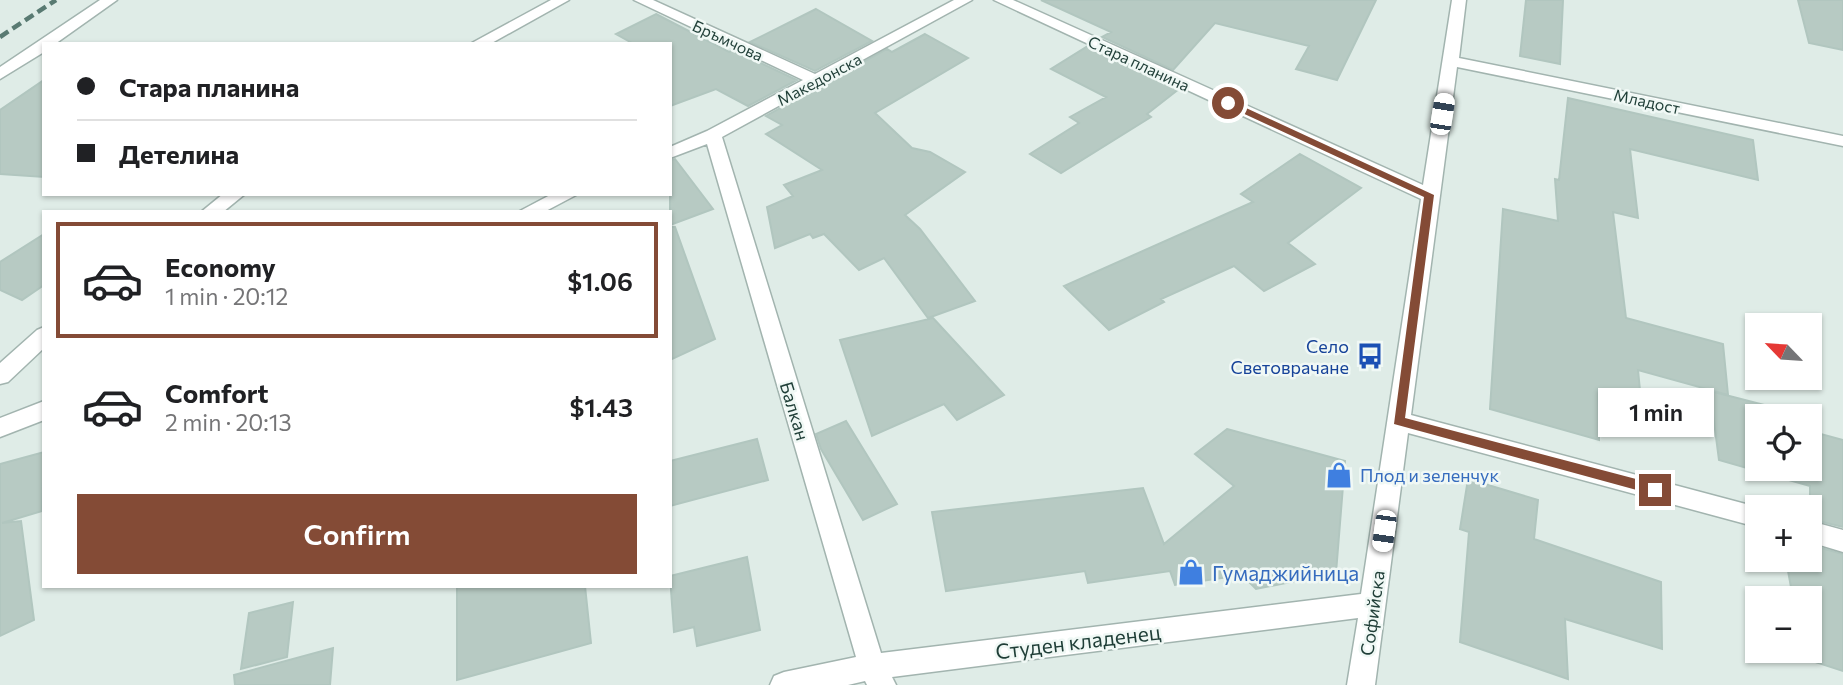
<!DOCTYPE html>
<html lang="en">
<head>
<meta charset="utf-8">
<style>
	:root { --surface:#fff; --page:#f6f6f6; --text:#202124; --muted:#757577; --line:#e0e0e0; --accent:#844b36 }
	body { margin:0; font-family:Commissioner,sans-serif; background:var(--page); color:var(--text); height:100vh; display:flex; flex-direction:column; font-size:26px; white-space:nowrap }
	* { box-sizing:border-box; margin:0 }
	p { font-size:23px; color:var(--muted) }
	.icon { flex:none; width:38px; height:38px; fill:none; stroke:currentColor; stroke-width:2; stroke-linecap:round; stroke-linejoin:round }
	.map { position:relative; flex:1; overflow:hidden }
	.panel { position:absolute; left:42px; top:210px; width:630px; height:378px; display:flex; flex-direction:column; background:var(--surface); border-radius:0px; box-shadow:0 2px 5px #0004 }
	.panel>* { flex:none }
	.guide { position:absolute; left:42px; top:42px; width:630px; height:154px; border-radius:0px; box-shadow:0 2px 5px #0004; display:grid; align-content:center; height:154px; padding:0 35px; background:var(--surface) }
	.needle { width:46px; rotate:295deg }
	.tools { position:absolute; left:1745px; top:313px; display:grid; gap:14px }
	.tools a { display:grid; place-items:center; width:77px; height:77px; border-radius:0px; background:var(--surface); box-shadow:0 2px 5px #0004; font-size:35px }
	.end { position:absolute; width:32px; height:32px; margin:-16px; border:9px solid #844b36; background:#fff; box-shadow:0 0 0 4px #fff }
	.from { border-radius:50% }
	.bubble { position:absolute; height:49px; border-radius:0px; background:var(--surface); box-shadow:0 2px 5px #0004; font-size:23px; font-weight:600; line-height:49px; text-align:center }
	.car { position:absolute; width:21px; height:42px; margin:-21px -10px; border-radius:9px; box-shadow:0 0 5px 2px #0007; background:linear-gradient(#fff 24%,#345 0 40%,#fff 0 76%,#345 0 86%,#fff 0) }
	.guide b { display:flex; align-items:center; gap:24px; height:66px; font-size:26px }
	.guide b+b { border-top:2px solid var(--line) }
	.guide i { width:18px; height:18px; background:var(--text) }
	ul { padding:12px 0 0; list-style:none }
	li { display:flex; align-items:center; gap:21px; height:116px; margin:0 14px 10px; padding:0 21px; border:4px solid transparent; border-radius:0px }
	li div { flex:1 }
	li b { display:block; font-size:26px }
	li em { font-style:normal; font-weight:600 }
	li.on { border-color:var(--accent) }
	li>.icon { width:63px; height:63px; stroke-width:1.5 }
	.cta { display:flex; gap:14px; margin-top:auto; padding:14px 35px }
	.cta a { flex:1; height:80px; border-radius:0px; background:var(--accent); color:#fff; font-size:28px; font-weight:600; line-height:80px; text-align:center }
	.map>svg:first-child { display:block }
	.building { fill:#b7cac3; stroke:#b1c6bf; stroke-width:2 }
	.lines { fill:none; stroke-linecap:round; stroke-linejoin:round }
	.minor-casing { stroke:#a2b4af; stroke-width:3 }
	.minor { fill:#fff; fill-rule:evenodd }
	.rail { stroke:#597a72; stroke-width:4.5; stroke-dasharray:10 5; stroke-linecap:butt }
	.route { fill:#844b36 }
	.labels { text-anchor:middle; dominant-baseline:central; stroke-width:5; stroke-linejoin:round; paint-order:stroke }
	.far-street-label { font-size:16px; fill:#1f3e37; stroke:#f0f8f5 }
	.transit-label { font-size:18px; fill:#164399; stroke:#f0f8f5; text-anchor:end }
	.street-label { font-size:18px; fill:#1f3e37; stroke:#f0f8f5 }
	.shop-label { font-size:18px; fill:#366cbe; stroke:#f0f8f5; text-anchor:start }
	.near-shop-label { font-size:21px; fill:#366cbe; stroke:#f0f8f5; text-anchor:start }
	.near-street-label { font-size:21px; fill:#1f3e37; stroke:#f0f8f5 }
</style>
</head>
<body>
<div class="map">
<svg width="1843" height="685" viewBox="0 0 1843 685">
	<rect width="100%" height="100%" fill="#dfece7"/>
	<!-- building -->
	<path class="building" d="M1041,0H1376L1337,80L1296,69L1309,46L1215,23L1173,70L1102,37L1111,32Z
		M1526,0H1563L1560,64L1520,56Z
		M1798,0H1843V50L1809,43Z
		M816,9L872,41L815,71L750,42Z
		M656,14L729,52L733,50L797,80L748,106L716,89L670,106V44H634L616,34Z
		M925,34L968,58L875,113L912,148L930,152L965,172L905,215L920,229L975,301L928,318L884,258L859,270L824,234L813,238L810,234L775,248L767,207L793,196L784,185L822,170L766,134L782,125L766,116L887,49L892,52Z
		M1088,46L1179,89L1147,114L1151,117L1061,173L1030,154L1079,123L1070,117L1106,97L1051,69Z
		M44,80V177L0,174V110Z
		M1568,98L1753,140L1758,180L1630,149L1638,218L1613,212L1626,318L1723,344L1728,395L1638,370L1641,401L1598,389L1599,440L1490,409L1503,209L1558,221L1555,179L1559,180Z
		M1300,154L1361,188L1288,243L1315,264L1264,291L1234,266L1161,299L1164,302L1109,330L1064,286L1253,202L1241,194Z
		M675,159L713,209L670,225V160Z
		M670,227H675L715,339L670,360Z
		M44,234V285L22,300L0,290V262Z
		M933,318L1004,395L957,420L944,404L872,436L840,340Z
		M1710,391L1788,411L1789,416H1757V469H1810V431L1843,440V527L1810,519V486L1719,460Z
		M846,421L897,504L863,520L821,449L816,434Z
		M1227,429L1345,461L1336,573L1256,589L1242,575L1175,585L1170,571L1088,583L1085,571L946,591L932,512L1143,488L1164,544L1234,486L1195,454Z
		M757,439L768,480L670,506V461Z
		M44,452L42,511L2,523L21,521L34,620L0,636V464Z
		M1468,479L1538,500L1534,539L1661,582L1662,649L1565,619L1568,679L1460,642L1469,532L1460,529Z
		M1810,545L1843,554V671L1803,658L1802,651H1810V598H1793L1786,560H1810Z
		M747,557L760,630L697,646L694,627L674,632L670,576Z
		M457,586H585L591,643L457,680Z
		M293,602L287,657L241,669L249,613Z
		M333,648L330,685H235L234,675Z"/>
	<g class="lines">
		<!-- minor casing -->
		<g class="minor-casing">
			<path id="minor" d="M100,0H117L55,44H44V52L0,79V67Z
				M551,0H569L490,44H470Z
				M634,0H653L815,74L954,0H972L722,137L881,653L1361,594L1421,199L994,0H1013L1423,185L1452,0H1466L1459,58L1843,136V146L1457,67L1411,415L1757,507L1760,508H1757V527L1408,433L1375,685H1347L1358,618L892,677L896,685H867L865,681L848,685H770L774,676L784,672L856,657L707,144L670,158V147L707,131L803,80Z
				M223,194H245L223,212H201Z
				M552,194H578L544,212H518Z
				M44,327V348L8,382L0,384V363L37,330Z
				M44,401V420L0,437V418Z
				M1810,521L1843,530V552L1810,542Z"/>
		</g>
		<!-- minor -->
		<use href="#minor" class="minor"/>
		<!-- rail -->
		<path class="rail" d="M0,37L56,0"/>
	</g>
	<!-- route -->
	<path class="route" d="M1225,101H1231L1434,195L1405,418L1655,484L1659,486V494L1655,495L1394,424L1424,197L1225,105Z"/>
	<!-- icons -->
	<defs>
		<g id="bus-bare" transform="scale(2.1)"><path d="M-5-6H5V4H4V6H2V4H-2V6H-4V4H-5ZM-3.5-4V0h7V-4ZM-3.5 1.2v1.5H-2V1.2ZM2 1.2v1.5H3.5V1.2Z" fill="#1a4fb4" stroke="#f0f8f5" stroke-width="2.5" paint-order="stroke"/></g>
		<g id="shop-bare" transform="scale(2.1)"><path d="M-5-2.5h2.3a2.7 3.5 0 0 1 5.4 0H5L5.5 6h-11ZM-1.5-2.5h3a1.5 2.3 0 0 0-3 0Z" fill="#3f7fe0" stroke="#f0f8f5" stroke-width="2.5" paint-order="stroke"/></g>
	</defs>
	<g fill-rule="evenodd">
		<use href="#bus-bare" x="1370" y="356"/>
		<use href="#shop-bare" x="1339" y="475"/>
		<use href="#shop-bare" x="1191" y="572"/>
	</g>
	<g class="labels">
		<!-- far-street labels -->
		<g class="far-street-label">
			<text transform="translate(728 40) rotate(25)">Бръмчова</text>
			<text transform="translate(1139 63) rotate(25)">Стара планина</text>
			<text transform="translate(819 79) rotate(-28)">Македонска</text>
			<text transform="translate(1647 101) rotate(12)">Младост</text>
		</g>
		<!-- transit labels -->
		<g class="transit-label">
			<text x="1349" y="346">Село<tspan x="1349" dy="21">Световрачане</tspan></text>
		</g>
		<!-- street labels -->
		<g class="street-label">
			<text transform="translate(795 411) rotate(73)">Балкан</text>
			<text transform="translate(1372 613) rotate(-82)">Софийска</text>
		</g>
		<!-- shop labels -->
		<g class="shop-label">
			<text x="1360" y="475">Плод и зеленчук</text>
		</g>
		<!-- near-shop labels -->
		<g class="near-shop-label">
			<text x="1212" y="572">Гумаджийница</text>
		</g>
		<!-- near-street labels -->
		<g class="near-street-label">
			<text transform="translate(1078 641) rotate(-7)">Студен кладенец</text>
		</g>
	</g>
</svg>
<div class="tools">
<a><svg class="needle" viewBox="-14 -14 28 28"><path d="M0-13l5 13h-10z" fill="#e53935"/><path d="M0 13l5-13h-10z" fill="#757577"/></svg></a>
<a><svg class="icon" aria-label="locate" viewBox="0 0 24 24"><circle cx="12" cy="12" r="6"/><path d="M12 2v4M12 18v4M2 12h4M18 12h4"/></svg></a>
<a>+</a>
<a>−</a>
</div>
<i class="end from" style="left:1228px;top:103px"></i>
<i class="end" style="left:1655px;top:490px"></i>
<div class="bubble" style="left:1598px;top:388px;width:116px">1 min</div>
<i class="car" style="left:1442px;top:114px;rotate:9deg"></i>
<i class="car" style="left:1384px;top:531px;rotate:188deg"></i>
<div class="guide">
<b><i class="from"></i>Стара планина</b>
<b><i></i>Детелина</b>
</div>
<section class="panel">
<ul>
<li class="on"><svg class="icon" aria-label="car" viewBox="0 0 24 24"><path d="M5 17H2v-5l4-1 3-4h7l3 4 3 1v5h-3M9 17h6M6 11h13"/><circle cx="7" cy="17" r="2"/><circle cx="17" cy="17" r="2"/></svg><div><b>Economy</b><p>1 min · 20:12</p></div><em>$1.06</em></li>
<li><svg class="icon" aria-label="car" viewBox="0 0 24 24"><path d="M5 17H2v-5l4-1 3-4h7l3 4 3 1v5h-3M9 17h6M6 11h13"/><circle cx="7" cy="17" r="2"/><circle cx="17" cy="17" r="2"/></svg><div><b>Comfort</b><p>2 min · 20:13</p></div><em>$1.43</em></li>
</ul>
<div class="cta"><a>Confirm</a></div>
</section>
</div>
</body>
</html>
